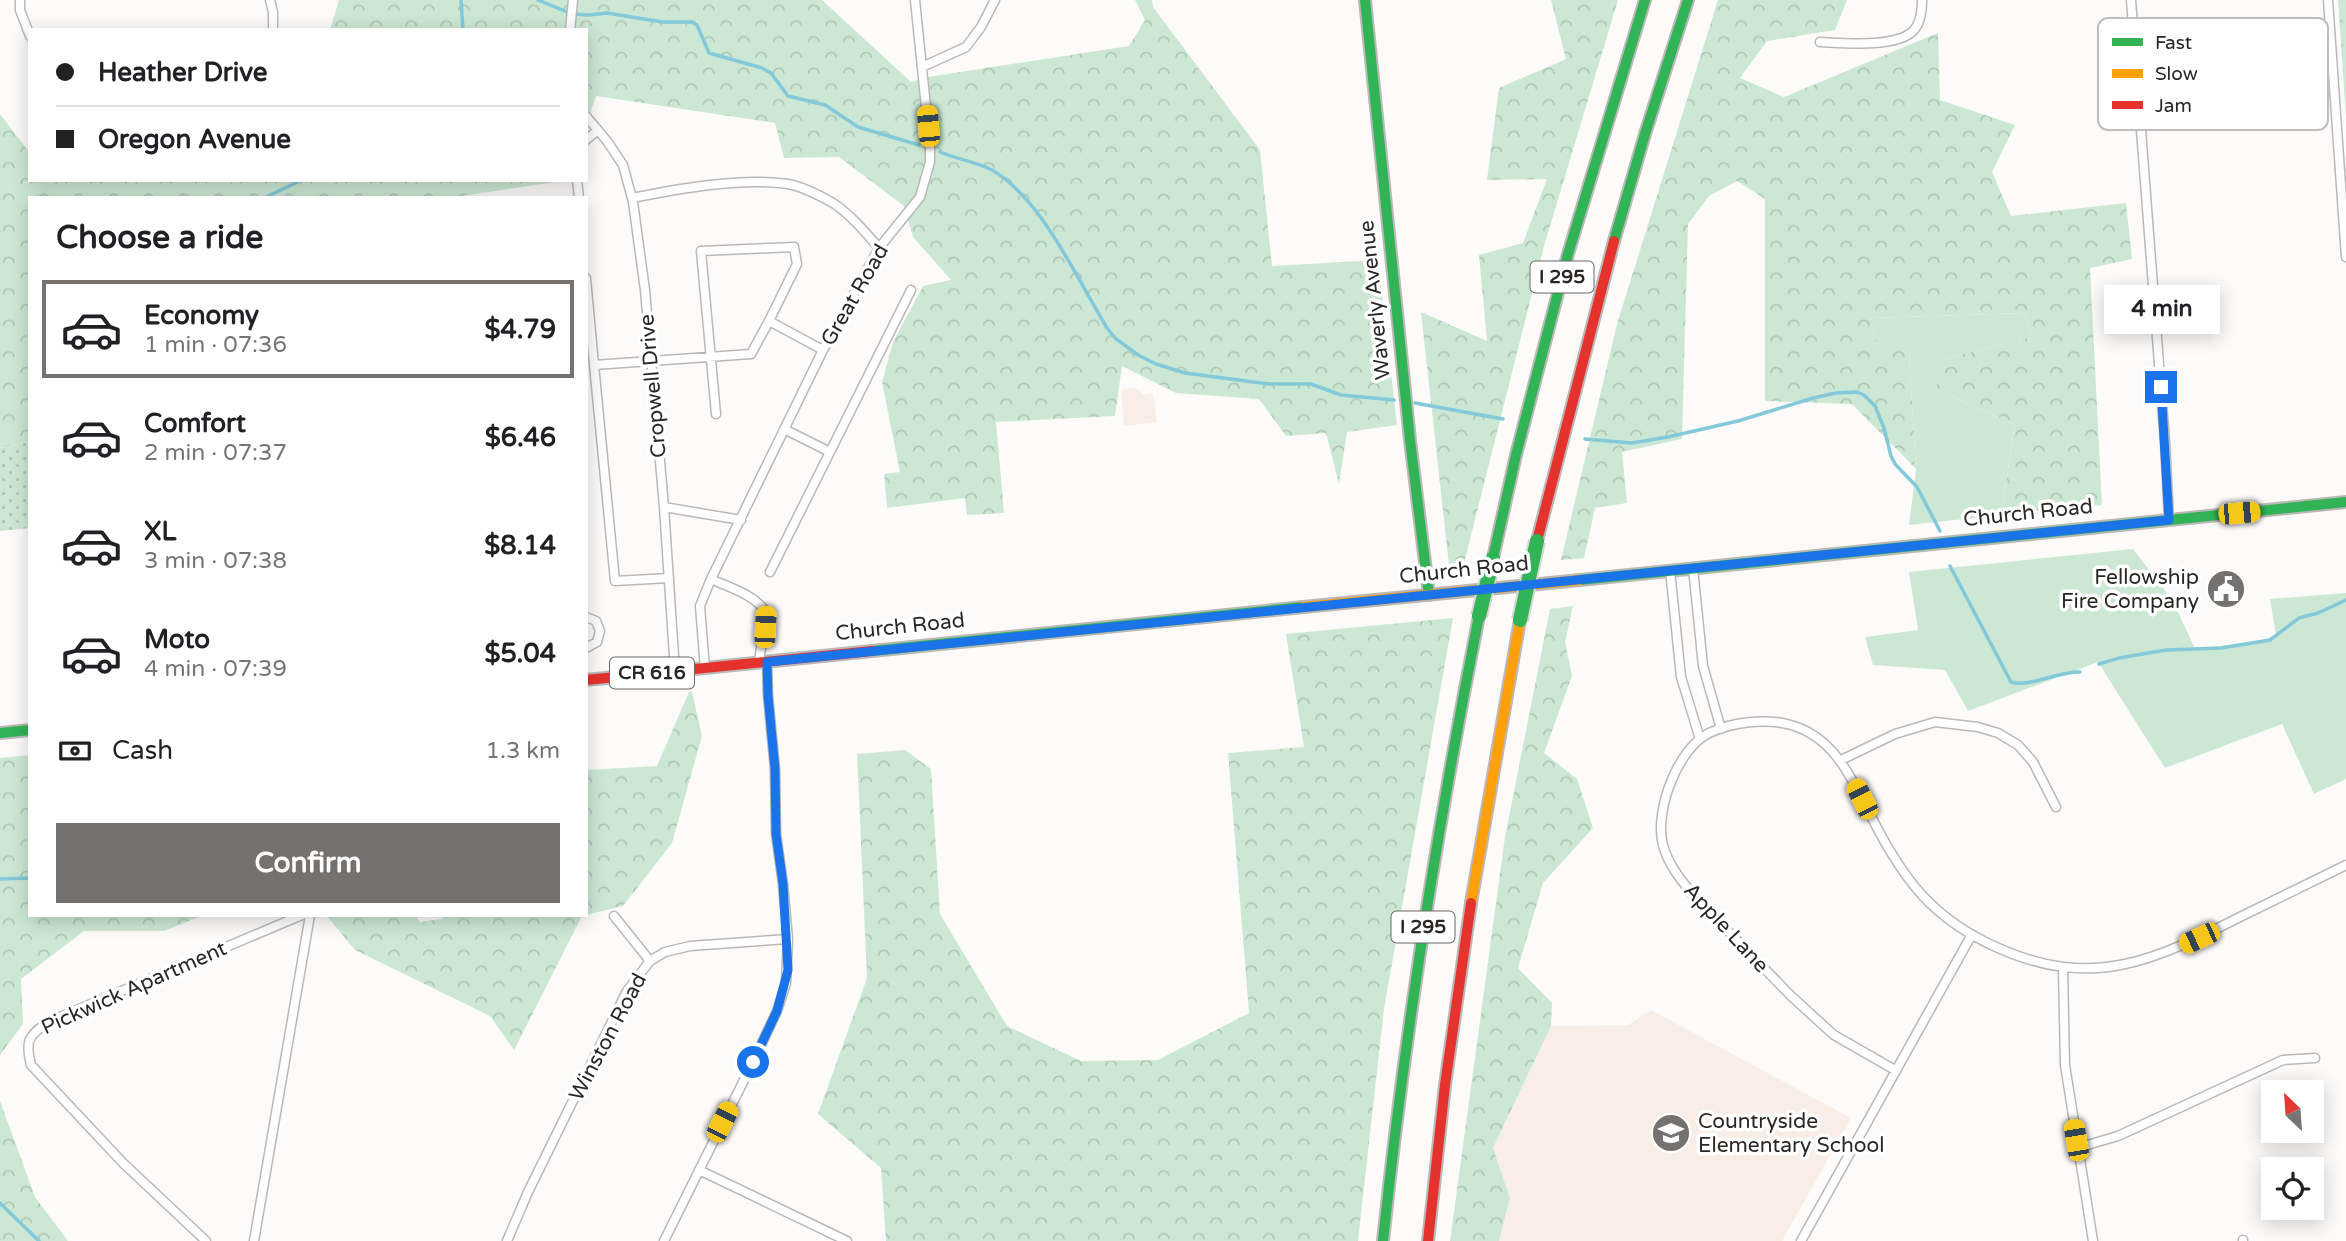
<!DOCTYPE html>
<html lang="en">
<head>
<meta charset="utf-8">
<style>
	:root { --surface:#fff; --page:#f2f2f2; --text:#202124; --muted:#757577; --line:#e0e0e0; --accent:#74716f }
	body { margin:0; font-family:"Varela Round",sans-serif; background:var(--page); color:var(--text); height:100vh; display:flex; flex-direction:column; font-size:26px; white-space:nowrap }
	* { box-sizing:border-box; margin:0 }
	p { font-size:23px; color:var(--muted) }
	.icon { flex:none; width:38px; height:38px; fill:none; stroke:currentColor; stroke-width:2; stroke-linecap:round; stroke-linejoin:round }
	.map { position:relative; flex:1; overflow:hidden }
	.details { position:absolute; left:28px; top:196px; width:560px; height:721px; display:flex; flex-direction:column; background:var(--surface); border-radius:0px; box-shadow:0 4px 18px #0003 }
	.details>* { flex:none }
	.hud { position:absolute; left:28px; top:28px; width:560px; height:154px; border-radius:0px; box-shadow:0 4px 18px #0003; display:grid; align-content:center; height:154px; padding:0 28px; background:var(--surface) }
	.needle { width:46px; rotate:335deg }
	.buttons { position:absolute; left:2261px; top:1080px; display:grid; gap:14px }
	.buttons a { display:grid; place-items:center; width:63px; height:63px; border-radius:0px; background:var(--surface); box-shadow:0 4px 18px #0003; font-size:35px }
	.end { position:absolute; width:32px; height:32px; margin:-16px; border:9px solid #1a73e8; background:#fff; box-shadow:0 0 0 4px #fff }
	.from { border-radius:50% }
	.bubble { position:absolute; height:49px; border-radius:0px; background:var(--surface); box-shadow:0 4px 18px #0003; font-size:23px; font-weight:700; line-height:49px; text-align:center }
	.car { position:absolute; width:21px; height:42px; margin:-21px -10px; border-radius:9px; box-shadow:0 0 5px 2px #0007; background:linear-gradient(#f5c518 24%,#345 0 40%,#f5c518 0 76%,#345 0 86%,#f5c518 0) }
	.hud b { display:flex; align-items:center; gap:24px; height:66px; font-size:26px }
	.hud b+b { border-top:2px solid var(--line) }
	.hud i { width:18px; height:18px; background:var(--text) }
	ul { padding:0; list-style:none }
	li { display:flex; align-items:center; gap:21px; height:98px; margin:0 14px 10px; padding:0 14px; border:4px solid transparent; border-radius:0px }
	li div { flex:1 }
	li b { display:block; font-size:26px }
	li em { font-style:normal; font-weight:700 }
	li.selected { border-color:var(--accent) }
	li>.icon { width:63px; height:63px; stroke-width:1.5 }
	h2 { padding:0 28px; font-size:32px; line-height:84px }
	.pay { display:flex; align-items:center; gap:18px; height:77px; padding:0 28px; font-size:26px }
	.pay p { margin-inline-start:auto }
	.button { display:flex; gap:14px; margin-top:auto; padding:14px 28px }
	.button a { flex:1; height:80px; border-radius:0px; background:var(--accent); color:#fff; font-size:28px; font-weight:700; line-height:80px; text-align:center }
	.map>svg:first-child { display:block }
	.built { fill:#f8eee7 }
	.grass { fill:#cce8d4 }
	.forest { fill:url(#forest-crowns) }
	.wetland { fill:url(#wetland-marsh) }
	.park { fill:url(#park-dots) }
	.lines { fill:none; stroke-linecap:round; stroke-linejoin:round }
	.stream { stroke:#83c9d9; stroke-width:3.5 }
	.street-casing { stroke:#bbb8b7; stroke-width:11 }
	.fast-casing { stroke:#bbb8b7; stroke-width:14 }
	.slow-casing { stroke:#bbb8b7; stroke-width:14 }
	.jam-casing { stroke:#bbb8b7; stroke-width:14 }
	.street { stroke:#fffefe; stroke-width:8 }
	.fast { stroke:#30b455; stroke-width:10 }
	.slow { stroke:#ff9f0a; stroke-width:10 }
	.jam { stroke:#e5322d; stroke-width:10 }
	.fast-bridge-casing { stroke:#d8d6d5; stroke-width:18; stroke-linecap:butt }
	.fast-bridge { stroke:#30b455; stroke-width:14 }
	.route { stroke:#1a73e8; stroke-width:9 }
	.labels { text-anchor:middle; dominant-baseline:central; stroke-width:7; stroke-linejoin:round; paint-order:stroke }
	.shield { fill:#fff; stroke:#6a6866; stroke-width:2 }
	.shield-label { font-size:19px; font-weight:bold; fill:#2a2724 }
	.street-label { font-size:21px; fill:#2a2724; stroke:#fff }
	.poi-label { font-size:21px; fill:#2a2724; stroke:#fff; text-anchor:end }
	.key { fill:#fff; stroke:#bfbebd; stroke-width:2 }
	.key-label { font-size:19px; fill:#2a2724 }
</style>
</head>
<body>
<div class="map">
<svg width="2346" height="1241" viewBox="0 0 2346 1241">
	<defs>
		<pattern id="forest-crowns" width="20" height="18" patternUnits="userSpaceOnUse" patternTransform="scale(1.75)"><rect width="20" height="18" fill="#cce8d4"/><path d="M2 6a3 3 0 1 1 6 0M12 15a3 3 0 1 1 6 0" fill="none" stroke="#afc7b6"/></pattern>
		<pattern id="wetland-marsh" width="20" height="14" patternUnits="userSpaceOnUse" patternTransform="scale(1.75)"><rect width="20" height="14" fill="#cce8d4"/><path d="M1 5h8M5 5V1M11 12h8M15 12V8" fill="none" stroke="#afc7b6"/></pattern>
		<pattern id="park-dots" width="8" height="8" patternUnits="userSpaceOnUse" patternTransform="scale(1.75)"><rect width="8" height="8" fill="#cce8d4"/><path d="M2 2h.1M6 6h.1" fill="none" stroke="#afc7b6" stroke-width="1.8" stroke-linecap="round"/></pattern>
	</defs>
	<rect width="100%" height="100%" fill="#fdfbf9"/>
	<!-- built -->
	<path class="built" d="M1136,388L1144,395L1153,393L1157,422L1124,426L1121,390Z
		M1651,1010L1851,1118L1782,1241H1499L1510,1198L1493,1148L1551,1026L1628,1025Z"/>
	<!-- grass -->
	<path class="grass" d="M2025,313L2031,337L1937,361V390L2015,424L2001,515L1909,525L1916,469L1909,354L1877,343L1869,318Z
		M2133,549L2173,601L2195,649L2261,641L2276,635L2270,599L2346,593V779L2314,794L2282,724L2165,768L2098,662L1968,711L1945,670L1873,665L1865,637L1918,630L1909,572Z"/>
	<!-- forest -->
	<path class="forest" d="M339,0H822L911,82L928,77L1129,46L1145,20L1135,0H1152L1153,7L1260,150L1272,266L1378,260L1397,425L1347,432L1339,484L1326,433L1286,436L1259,399L1176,393L1122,366L1115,416L996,422L1004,513L967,515L965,498L887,508L884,474L900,472L882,382L893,342L923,286L951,280L913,237L904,206L839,157L784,158L775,123L596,96L586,125V30H330Z
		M1551,0H1618L1544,246L1462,571L1449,565L1421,312L1487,341L1479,255L1523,243L1547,179L1487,180L1499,88L1566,59Z
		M1718,0H1847L1835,30L1767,41L1740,78L1784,97L1938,33L1940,100L2015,125L1992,172L2011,216L2126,203L2132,259L2090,268L2102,505L2001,515L2015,424L1937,390V361L2031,337L2025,313L1869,318L1877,343L1909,353L1916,469L1852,404L1765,401V199L1737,181L1709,196L1688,224L1682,439L1622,452L1627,503L1595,508L1584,558L1561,560L1617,324Z
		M0,114L30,153V180H568L449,198H30V442L0,448Z
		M1573,606L1565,642L1572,676L1544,753L1577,779L1593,828L1543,883L1518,968L1552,1003L1551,1026L1493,1148L1510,1198L1499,1241H1450L1505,837L1550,609Z
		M1453,618L1384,1009L1358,1241H886L881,1168L818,1114L867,978L857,754L905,750L931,769L940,914L1007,1026L1081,1061L1158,1060L1249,1013L1228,753L1304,747L1286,634Z
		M689,692H692L702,736L672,843L623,906L586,915V770L657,766Z
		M30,755V915H204L164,931H84L21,979L23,1024L0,1055V758Z
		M326,915H415L420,922L442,919L444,915H586L582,916L514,1050L490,1016L355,950Z
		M0,1101L35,1197L68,1241H0Z"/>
	<!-- wetland -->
	<path class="wetland" d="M2338,0H2346V118Z"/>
	<!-- park -->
	<path class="park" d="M30,442V528L0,531V448Z"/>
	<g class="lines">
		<!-- stream -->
		<path class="stream" d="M461,0L463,30
			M538,0L572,14L589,15L607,13L663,22H691L697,25L709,53L762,68L771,73L788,96L825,105L858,127L919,145
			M940,152C957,159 976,162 992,170C1042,199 1077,279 1107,328L1115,338L1138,355L1156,364L1185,373L1269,384H1311L1341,395L1394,400
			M264,198L302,180
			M1415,403L1503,419
			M1585,439L1632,443L1668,437L1738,421L1813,398L1836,393L1857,392L1864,395L1875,406L1884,428L1891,456L1895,464L1917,487L1940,531
			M1950,566L2011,682C2028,688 2059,671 2080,672
			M2099,664L2119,658L2166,650L2221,648L2270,640L2299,618L2318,613L2346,600
			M0,879L30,878
			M0,1203L39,1241"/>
		<!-- street casing -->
		<g class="street-casing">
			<path id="street" d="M20,0V10L30,36
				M270,0L273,12V30
				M2131,0L2165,442L2169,520
				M2328,0L2346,257
				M570,30L573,0
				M1820,42C1844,43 1896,48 1913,31C1921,23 1922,11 1922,0
				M922,67L966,47L981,27L995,0
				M586,116L607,141L623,165L633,202L645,290L664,507L675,671
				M586,140L598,130
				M577,180L579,198
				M632,198C677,189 743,177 788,184C804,187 819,195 833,203C850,214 866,233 879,248
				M586,278L594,365L751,354L769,321L823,350
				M594,365L615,581L669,578
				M716,414L701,251L794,247L797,264L769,321
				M784,429L830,452
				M664,507L741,520
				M1693,568L1703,666L1721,729
				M1670,570L1681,677L1700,739
				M770,572L911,290
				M711,579C730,588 754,594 766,612L759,662
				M586,617L596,621L600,631L597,642L586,648
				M705,669L700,606L711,579L823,350L879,248L920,197L930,162V146L915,0
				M1841,760L1895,734L1935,722L1978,727L1998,733L2018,745L2033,762L2056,807
				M614,916L650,961
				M2063,968L2065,1065L2093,1241
				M1895,1070L1834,1035L1824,1026L1790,995L1696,898C1683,883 1668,865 1663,845C1654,812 1677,749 1709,733C1732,722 1766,718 1791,725C1837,738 1854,784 1874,822C1905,882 1934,919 1996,947C2093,991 2155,960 2242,916C2276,899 2311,882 2346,865
				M2077,1148L2118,1136L2283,1060L2315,1058
				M699,1170L847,1241
				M2243,1240V1241
				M206,1241L123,1163L31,1065C25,1041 28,1036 48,1022L302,915
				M254,1241L310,915
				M507,1241L528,1192L627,991L650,961L665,952L690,946L788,939
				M664,1241L753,1062L777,1011L786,983L788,939L783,884L776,834L775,769L768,696L767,661
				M1801,1241L1971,936"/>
		</g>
		<!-- fast casing -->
		<g class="fast-casing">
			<path id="fast" d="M1365,0L1410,440L1429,595
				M1614,241L1645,134L1688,0
				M1493,558L1516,455L1568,254L1645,0
				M1580,580L2346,502
				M872,651L1303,607
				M0,733L30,730
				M1383,1241C1405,1031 1438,823 1479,616"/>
		</g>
		<!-- slow casing -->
		<g class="slow-casing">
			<path id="slow" d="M1303,607L1580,580
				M1471,903L1520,620"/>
		</g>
		<!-- jam casing -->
		<g class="jam-casing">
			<path id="jam" d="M1537,541L1614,241
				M586,680L872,651
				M1428,1241L1445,1085L1471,903"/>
		</g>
		<!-- street -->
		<use href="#street" class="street"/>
		<!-- fast -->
		<use href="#fast" class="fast"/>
		<!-- slow -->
		<use href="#slow" class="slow"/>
		<!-- jam -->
		<use href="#jam" class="jam"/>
		<!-- fast-bridge casing -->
		<g class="fast-bridge-casing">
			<path id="fast-bridge" d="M1479,616L1493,558
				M1520,620L1537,541"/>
		</g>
		<!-- fast-bridge -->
		<use href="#fast-bridge" class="fast-bridge"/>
	</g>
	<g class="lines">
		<!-- route -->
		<path class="route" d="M753,1062L777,1011L788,970L783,884L776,834L775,769L768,696L767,662L2169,520L2161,387"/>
	</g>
	<!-- icons -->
	<defs>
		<g id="civic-disc" transform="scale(2.0125)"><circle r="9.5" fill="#74716f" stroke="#fff"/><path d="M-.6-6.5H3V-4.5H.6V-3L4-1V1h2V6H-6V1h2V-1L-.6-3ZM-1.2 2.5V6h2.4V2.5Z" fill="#fff"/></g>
		<g id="school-disc" transform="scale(2.0125)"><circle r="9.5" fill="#74716f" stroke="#fff"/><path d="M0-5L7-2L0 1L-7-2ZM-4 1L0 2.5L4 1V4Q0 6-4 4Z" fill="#fff"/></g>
	</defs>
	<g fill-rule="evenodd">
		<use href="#civic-disc" x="2226" y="589"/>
		<use href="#school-disc" x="1671" y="1133"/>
	</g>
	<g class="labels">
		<!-- shield labels -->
		<g class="shield">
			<rect x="1530.5" y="261.5" width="63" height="31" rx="5"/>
			<rect x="610" y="657.5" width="84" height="31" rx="5"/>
			<rect x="1391.5" y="911.5" width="63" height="31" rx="5"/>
		</g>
		<g class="shield-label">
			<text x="1562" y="277">I 295</text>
			<text x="652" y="673">CR 616</text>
			<text x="1423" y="927">I 295</text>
		</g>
		<!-- street labels -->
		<g class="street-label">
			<text transform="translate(855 295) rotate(-60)">Great Road</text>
			<text transform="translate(1375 300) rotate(-96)">Waverly Avenue</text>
			<text transform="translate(653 386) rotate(-95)">Cropwell Drive</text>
			<text transform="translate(2028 513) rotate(-6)">Church Road</text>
			<text transform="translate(1464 570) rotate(-6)">Church Road</text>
			<text transform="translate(900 627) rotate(-6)">Church Road</text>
			<text transform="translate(1726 928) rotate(47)">Apple Lane</text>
			<text transform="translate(134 988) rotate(-24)">Pickwick Apartment</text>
			<text transform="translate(608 1037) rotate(-62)">Winston Road</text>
		</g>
		<!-- poi labels -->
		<g class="poi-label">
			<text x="2199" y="577">Fellowship<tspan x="2199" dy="24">Fire Company</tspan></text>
			<text x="1698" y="1121" text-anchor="start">Countryside<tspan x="1698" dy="24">Elementary School</tspan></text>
		</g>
	</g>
	<!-- legend -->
	<rect x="2098" y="18" width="230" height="112" rx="10" class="key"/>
	<rect x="2112" y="38" width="31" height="8" fill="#30b455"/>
	<rect x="2112" y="69" width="31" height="9" fill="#ff9f0a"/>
	<rect x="2112" y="101" width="31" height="8" fill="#e5322d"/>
	<g class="key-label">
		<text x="2155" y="49">Fast</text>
		<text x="2155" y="80">Slow</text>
		<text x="2155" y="112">Jam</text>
	</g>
</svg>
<div class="buttons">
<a><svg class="needle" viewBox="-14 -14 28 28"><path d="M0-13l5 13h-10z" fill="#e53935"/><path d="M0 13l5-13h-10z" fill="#757577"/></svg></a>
<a><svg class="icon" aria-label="locate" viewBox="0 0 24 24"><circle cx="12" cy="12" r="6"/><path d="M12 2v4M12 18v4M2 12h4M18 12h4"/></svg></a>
</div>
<i class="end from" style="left:753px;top:1062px"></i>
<i class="end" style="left:2161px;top:387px"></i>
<div class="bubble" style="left:2104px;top:285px;width:116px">4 min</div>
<i class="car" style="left:928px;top:126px;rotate:355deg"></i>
<i class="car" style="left:2239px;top:513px;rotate:85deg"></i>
<i class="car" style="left:765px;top:627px;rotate:3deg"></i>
<i class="car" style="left:1862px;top:799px;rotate:333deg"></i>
<i class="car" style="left:2199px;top:938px;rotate:245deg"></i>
<i class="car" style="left:722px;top:1122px;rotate:27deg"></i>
<i class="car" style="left:2076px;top:1140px;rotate:350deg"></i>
<div class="hud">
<b><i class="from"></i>Heather Drive</b>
<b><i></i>Oregon Avenue</b>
</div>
<section class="details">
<h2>Choose a ride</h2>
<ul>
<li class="selected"><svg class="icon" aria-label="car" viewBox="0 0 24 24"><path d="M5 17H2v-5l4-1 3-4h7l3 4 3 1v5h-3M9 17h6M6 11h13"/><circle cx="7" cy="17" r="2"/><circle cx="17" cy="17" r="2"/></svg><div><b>Economy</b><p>1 min · 07:36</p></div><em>$4.79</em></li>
<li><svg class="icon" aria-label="car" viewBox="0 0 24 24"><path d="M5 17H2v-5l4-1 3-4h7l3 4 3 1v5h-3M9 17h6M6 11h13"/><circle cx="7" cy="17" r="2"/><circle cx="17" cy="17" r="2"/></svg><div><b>Comfort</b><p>2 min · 07:37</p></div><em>$6.46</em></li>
<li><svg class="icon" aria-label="car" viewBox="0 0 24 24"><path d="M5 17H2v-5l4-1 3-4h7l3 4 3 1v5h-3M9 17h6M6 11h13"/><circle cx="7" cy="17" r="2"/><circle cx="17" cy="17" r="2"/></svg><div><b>XL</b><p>3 min · 07:38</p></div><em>$8.14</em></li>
<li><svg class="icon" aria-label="car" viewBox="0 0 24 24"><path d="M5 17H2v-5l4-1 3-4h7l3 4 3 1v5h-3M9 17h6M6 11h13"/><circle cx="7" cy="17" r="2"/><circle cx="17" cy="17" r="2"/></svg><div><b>Moto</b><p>4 min · 07:39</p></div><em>$5.04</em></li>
</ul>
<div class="pay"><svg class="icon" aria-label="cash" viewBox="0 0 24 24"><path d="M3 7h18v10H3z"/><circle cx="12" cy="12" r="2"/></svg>Cash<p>1.3 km</p></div>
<div class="button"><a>Confirm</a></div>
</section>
</div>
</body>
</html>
